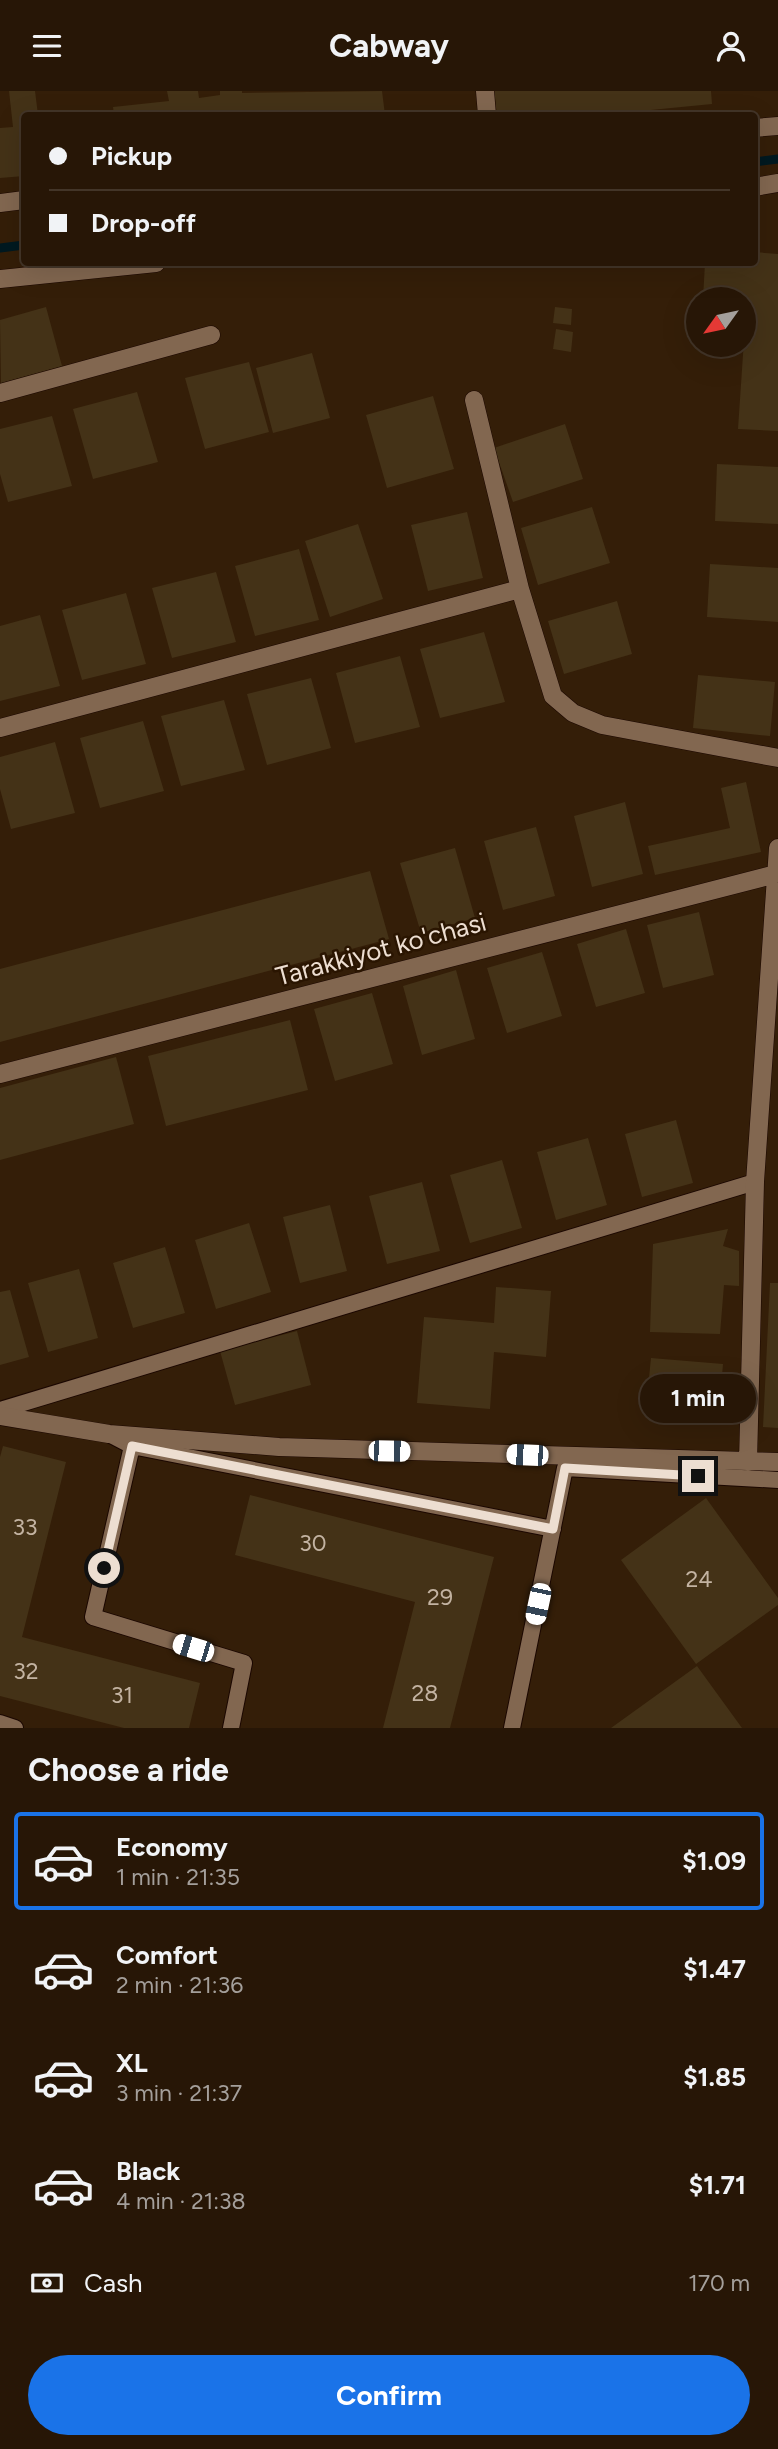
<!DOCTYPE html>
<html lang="en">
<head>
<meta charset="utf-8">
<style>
	:root { --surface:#271606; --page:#332314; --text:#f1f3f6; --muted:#a49f9b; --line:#433528; --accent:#1a73e8 }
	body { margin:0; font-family:Figtree,sans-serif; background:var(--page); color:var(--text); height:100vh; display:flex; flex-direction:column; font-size:26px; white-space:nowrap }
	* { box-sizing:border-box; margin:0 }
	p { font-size:23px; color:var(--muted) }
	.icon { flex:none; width:38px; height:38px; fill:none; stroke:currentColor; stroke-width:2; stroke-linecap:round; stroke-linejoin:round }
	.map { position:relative; height:1637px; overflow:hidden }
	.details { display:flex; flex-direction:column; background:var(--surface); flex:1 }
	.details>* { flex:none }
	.top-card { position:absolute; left:21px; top:21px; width:737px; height:154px; border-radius:7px; box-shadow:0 7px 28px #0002,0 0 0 2px var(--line); display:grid; align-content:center; height:154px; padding:0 28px; background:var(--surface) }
	.needle { width:46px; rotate:237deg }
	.tools { position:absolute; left:686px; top:196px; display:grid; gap:14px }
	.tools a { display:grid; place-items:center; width:70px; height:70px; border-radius:50%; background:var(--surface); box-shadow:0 7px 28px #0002,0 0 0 2px var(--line); font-size:35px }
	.end { position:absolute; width:32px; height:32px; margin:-16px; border:9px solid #edded1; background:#111; box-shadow:0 0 0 4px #111 }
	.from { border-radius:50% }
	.bubble { position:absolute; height:49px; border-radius:24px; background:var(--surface); box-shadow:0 7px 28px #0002,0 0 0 2px var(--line); font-size:23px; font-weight:700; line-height:49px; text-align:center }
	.car { position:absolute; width:21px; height:42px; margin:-21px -10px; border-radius:9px; box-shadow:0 0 5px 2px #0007; background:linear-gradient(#fff 24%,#345 0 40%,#fff 0 76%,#345 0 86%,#fff 0) }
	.top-card b { display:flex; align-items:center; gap:24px; height:66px; font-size:26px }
	.top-card b+b { border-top:2px solid var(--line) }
	.top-card i { width:18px; height:18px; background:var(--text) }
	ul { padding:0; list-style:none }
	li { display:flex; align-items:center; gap:21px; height:98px; margin:0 14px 10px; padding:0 14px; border:4px solid transparent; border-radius:7px }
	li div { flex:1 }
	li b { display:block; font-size:26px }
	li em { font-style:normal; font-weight:700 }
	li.on { border-color:var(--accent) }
	li>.icon { width:63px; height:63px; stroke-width:1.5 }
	h2 { padding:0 28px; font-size:32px; line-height:84px }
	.pay { display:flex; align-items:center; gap:18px; height:77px; padding:0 28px; font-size:26px }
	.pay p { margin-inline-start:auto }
	.cta { display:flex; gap:14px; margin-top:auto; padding:14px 28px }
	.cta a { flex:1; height:80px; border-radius:42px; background:var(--accent); color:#fff; font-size:28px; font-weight:700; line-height:80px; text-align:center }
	header { display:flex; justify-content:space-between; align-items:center; height:91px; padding:0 28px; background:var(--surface); font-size:32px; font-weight:700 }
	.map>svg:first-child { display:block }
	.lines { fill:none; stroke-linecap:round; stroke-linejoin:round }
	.stream { stroke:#001920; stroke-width:9 }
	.building { fill:#443217 }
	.service-casing { stroke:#1b0700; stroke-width:18 }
	.minor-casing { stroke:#1b0700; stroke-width:19 }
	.tertiary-casing { stroke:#1b0700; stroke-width:19 }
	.service { stroke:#826750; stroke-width:16 }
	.minor { stroke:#826750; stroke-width:18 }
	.tertiary { stroke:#826750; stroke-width:18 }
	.route { stroke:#edded1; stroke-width:9 }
	.labels { text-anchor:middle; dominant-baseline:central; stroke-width:5; stroke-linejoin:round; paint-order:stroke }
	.number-label { font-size:23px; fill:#c3b3a2 }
	.street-label { font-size:26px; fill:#edded1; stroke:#2a1501 }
</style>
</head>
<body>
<header><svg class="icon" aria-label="menu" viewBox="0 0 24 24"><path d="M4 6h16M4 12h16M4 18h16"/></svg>Cabway<svg class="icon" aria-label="person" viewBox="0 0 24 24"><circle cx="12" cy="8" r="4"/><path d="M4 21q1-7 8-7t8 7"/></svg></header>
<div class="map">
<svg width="778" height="1637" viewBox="0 0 778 1637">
	<rect width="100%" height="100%" fill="#341e08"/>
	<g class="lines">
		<!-- stream -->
		<path class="stream" d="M754,71L778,68
			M0,157L24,154"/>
	</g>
	<!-- building -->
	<path class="building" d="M9,0H35L38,24H24V85L0,87V37L13,36Z
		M167,0H198L199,7L220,4V0H242V2L382,0L385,24H114L113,16L169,10Z
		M494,0H711L712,13L600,24H497Z
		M754,161L778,163V340L738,338L746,219H744V208H703L705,172H754Z
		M46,216L62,275L1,292L0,229Z
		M555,216L572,218L571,234L553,232Z
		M556,238L573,241L571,261L553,258Z
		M312,262L330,327L273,342L256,277Z
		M249,271L269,341L205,358L185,287Z
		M137,301L158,371L93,388L73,318Z
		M433,305L454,378L387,397L366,324Z
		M52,325L72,395L8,411L0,383V338Z
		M565,333L583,388L513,411L494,357Z
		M717,373L778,376V433L715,430Z
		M592,416L610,472L538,494L521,437Z
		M467,421L483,487L428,500L411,434Z
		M358,433L383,508L330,526L305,450Z
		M299,458L319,529L255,545L235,475Z
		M710,473L778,477V531L707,526Z
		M216,481L236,551L172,567L152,497Z
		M126,502L146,573L82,589L62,519Z
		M617,510L632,563L564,583L548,530Z
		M40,524L60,595L0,610V535Z
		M484,541L505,611L440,627L420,558Z
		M400,565L420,636L355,652L336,582Z
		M698,584L775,591L770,645L693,637Z
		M311,587L331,657L267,674L247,603Z
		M224,609L245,679L181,695L161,625Z
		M143,630L164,700L100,717L80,647Z
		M55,651L75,722L11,738L0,698V666Z
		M746,691L761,761L655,784L648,755L730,737L721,697Z
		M625,711L643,783L592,796L574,725Z
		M536,736L555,805L503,819L484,750Z
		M455,757L475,827L421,842L400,772Z
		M370,780L389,848L0,951V878Z
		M699,821L714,884L663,897L647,834Z
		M626,838L645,902L596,916L577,853Z
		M542,861L562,925L507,942L487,877Z
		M456,879L475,948L422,964L403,895Z
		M372,902L393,973L335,990L314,918Z
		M290,929L308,999L166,1035L148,965Z
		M116,966L134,1033L0,1069V997Z
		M676,1029L693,1092L642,1106L625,1043Z
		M588,1047L607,1114L556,1129L537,1061Z
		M502,1069L522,1137L470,1152L450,1084Z
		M422,1091L440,1160L387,1173L369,1105Z
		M330,1114L347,1180L300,1192L283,1126Z
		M249,1132L271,1201L216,1218L195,1149Z
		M728,1138L723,1155L739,1160V1195L724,1194L720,1243L650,1241L653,1153Z
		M165,1156L185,1222L133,1237L113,1172Z
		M79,1178L98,1247L48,1261L28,1192Z
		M770,1192H778V1337L763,1336Z
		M496,1196L551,1200L546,1266L494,1261L490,1318L417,1312L424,1226L494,1232Z
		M10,1199L29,1266L0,1274V1201Z
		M297,1240L311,1294L235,1314L220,1260Z
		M651,1267L723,1273L718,1333L645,1326Z
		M3,1355L66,1371L22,1546L200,1592L189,1637H124L0,1605V1366Z
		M250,1404L494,1466L450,1637H383L415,1511L235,1464Z
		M706,1407L778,1507V1514L696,1573L621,1469Z
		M697,1575L742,1637H611Z"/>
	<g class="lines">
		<!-- service casing -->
		<g class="service-casing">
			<path id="service" d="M0,1319L755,1091
				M111,1344L132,1355L553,1438
				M132,1355L93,1526L244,1572L231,1637
				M0,1632L15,1637
				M512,1637L565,1377L778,1389"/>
		</g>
		<!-- minor casing -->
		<g class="minor-casing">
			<path id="minor" d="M485,0L487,24
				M754,37L778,35
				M0,112L24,109
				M0,302L211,244
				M474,309L520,498L553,605L573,622L602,634L778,667
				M0,637L520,498
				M0,983L776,783
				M0,1325L109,1343L279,1356L778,1371
				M748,1371L755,1091L778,757"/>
		</g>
		<!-- tertiary casing -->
		<g class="tertiary-casing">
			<path id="tertiary" d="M754,96L778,92
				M0,188L156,172"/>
		</g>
		<!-- service -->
		<use href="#service" class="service"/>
		<!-- minor -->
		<use href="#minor" class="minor"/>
		<!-- tertiary -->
		<use href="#tertiary" class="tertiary"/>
	</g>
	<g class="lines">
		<!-- route -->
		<path class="route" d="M104,1477L132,1355L553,1438L565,1377L698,1385"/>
	</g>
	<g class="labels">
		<!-- number labels -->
		<g class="number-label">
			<text x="25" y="1436">33</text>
			<text x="313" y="1452">30</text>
			<text x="699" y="1488">24</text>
			<text x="440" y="1506">29</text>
			<text x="26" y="1580">32</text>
			<text x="425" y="1602">28</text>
			<text x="122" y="1604">31</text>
		</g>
		<!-- street labels -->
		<g class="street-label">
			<text transform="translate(381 858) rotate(-15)">Tarakkiyot ko'chasi</text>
		</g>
	</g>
</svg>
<div class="tools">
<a><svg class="needle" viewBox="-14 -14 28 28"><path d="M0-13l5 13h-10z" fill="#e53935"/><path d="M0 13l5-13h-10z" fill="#a49f9b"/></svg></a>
</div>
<i class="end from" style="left:104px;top:1477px"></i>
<i class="end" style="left:698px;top:1385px"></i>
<div class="bubble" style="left:640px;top:1283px;width:116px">1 min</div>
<i class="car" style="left:389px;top:1360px;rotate:91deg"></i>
<i class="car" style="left:527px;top:1364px;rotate:272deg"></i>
<i class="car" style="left:538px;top:1513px;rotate:192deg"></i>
<i class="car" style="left:193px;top:1557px;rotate:287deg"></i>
<div class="top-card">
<b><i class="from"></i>Pickup</b>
<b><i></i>Drop-off</b>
</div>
</div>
<section class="details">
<h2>Choose a ride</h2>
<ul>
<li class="on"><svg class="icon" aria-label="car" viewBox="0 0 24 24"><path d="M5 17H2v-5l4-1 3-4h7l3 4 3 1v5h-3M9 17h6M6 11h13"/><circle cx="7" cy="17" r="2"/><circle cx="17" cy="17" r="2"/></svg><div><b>Economy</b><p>1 min · 21:35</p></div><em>$1.09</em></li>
<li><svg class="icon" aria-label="car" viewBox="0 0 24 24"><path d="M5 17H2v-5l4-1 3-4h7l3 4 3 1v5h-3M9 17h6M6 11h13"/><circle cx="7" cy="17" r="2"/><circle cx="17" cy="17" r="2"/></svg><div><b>Comfort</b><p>2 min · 21:36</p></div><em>$1.47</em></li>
<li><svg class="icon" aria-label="car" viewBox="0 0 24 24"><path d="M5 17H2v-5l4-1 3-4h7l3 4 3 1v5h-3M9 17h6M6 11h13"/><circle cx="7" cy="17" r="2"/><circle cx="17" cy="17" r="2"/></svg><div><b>XL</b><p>3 min · 21:37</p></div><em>$1.85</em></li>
<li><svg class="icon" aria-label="car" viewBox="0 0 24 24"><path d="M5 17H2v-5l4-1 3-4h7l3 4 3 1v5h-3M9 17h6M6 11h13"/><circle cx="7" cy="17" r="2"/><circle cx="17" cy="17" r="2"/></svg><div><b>Black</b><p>4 min · 21:38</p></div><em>$1.71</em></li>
</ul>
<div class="pay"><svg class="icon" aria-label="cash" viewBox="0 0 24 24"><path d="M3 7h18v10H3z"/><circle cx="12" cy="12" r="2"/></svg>Cash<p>170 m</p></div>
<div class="cta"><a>Confirm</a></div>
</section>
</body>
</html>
